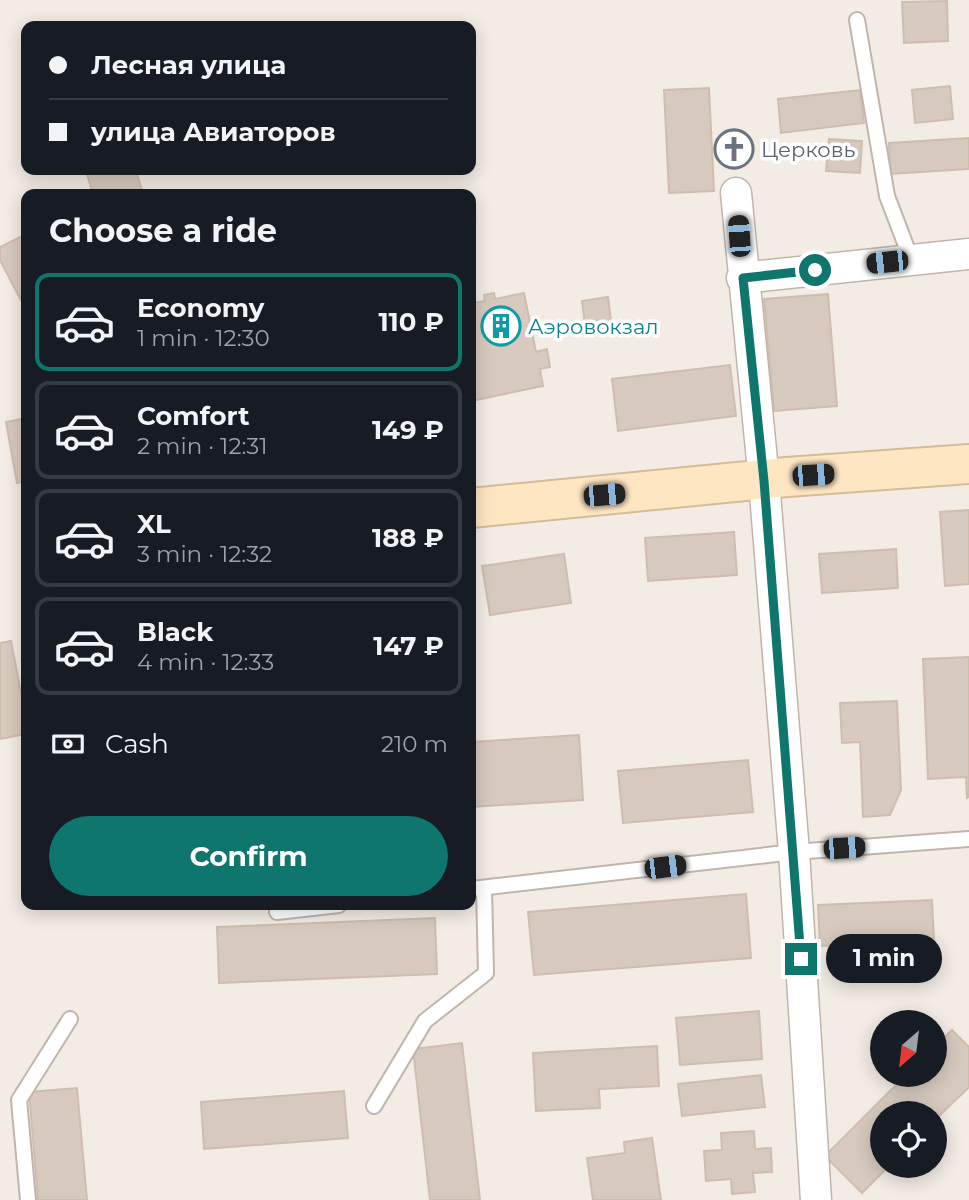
<!DOCTYPE html>
<html lang="en">
<head>
<meta charset="utf-8">
<style>
	:root { --surface:#171b24; --page:#242831; --text:#f1f3f6; --muted:#9ea1a6; --line:#363941; --accent:#0f766e }
	body { margin:0; font-family:Montserrat,sans-serif; background:var(--page); color:var(--text); height:100vh; display:flex; flex-direction:column; font-size:26px; white-space:nowrap }
	* { box-sizing:border-box; margin:0 }
	p { font-size:23px; color:var(--muted) }
	.icon { flex:none; width:38px; height:38px; fill:none; stroke:currentColor; stroke-width:2; stroke-linecap:round; stroke-linejoin:round }
	.map { position:relative; flex:1; overflow:hidden }
	.details { position:absolute; left:21px; top:189px; width:455px; height:721px; display:flex; flex-direction:column; background:var(--surface); border-radius:14px; box-shadow:0 4px 18px #0003 }
	.details>* { flex:none }
	.hud { position:absolute; left:21px; top:21px; width:455px; height:154px; border-radius:14px; box-shadow:0 4px 18px #0003; display:grid; align-content:center; height:154px; padding:0 28px; background:var(--surface) }
	.needle { width:46px; rotate:208deg }
	.tools { position:absolute; left:870px; top:1010px; display:grid; gap:14px }
	.tools a { display:grid; place-items:center; width:77px; height:77px; border-radius:50%; background:var(--surface); box-shadow:0 4px 18px #0003; font-size:35px }
	.end { position:absolute; width:32px; height:32px; margin:-16px; border:9px solid #0f766e; background:#fff; box-shadow:0 0 0 4px #fff }
	.from { border-radius:50% }
	.bubble { position:absolute; height:49px; border-radius:24px; background:var(--surface); box-shadow:0 4px 18px #0003; font-size:23px; font-weight:700; line-height:49px; text-align:center }
	.car { position:absolute; width:21px; height:42px; margin:-21px -10px; border-radius:9px; box-shadow:0 0 5px 2px #0007; background:linear-gradient(#222 24%,#8ab4d8 0 40%,#222 0 76%,#8ab4d8 0 86%,#222 0) }
	.hud b { display:flex; align-items:center; gap:24px; height:66px; font-size:26px }
	.hud b+b { border-top:2px solid var(--line) }
	.hud i { width:18px; height:18px; background:var(--text) }
	ul { padding:0; list-style:none }
	li { display:flex; align-items:center; gap:21px; height:98px; margin:0 14px 10px; padding:0 14px; border:4px solid var(--line); border-radius:14px }
	li div { flex:1 }
	li b { display:block; font-size:26px }
	li em { font-style:normal; font-weight:700 }
	li.selected { border-color:var(--accent) }
	li>.icon { width:63px; height:63px; stroke-width:1.5 }
	h2 { padding:0 28px; font-size:32px; line-height:84px }
	.pay { display:flex; align-items:center; gap:18px; height:77px; padding:0 28px; font-size:26px }
	.pay p { margin-inline-start:auto }
	.cta { display:flex; gap:14px; margin-top:auto; padding:14px 28px }
	.cta a { flex:1; height:80px; border-radius:42px; background:var(--accent); color:#fff; font-size:28px; font-weight:700; line-height:80px; text-align:center }
	.map>svg:first-child { display:block }
	.building { fill:#d7c9be; stroke:#cfbdae; stroke-width:2 }
	.lines { fill:none; stroke-linecap:round; stroke-linejoin:round }
	.lane-casing { stroke:#c1b5ab; stroke-width:18 }
	.street-casing { stroke:#c1b5ab; stroke-width:33 }
	.secondary-casing { stroke:#d6bb97; stroke-width:42 }
	.lane { stroke:#fff; stroke-width:14 }
	.street { stroke:#fff; stroke-width:30 }
	.secondary { stroke:#ffe6c3; stroke-width:38 }
	.route { stroke:#0f766e; stroke-width:9 }
	.labels { text-anchor:middle; dominant-baseline:central; stroke-width:7; stroke-linejoin:round; paint-order:stroke }
	.worship-label { font-size:21px; fill:#5b616d; stroke:#fff; text-anchor:start }
	.culture-label { font-size:21px; fill:#0d838f; stroke:#fff; text-anchor:start }
</style>
</head>
<body>
<div class="map">
<svg width="969" height="1200" viewBox="0 0 969 1200">
	<rect width="100%" height="100%" fill="#f3ece5"/>
	<!-- building -->
	<path class="building" d="M947,1L948,41L904,43L902,2Z
		M950,86L953,119L915,123L912,90Z
		M709,88L714,191L669,193L664,90Z
		M860,90L864,123L781,133L778,99Z
		M969,138V169L890,174L889,143Z
		M829,139L862,141L860,173L826,171Z
		M99,170H136L143,194H93L87,174Z
		M26,234V303L23,304L0,260V247Z
		M494,293L495,299L524,293L536,352L547,349L550,367L540,369L543,386L471,401V298L473,303L485,301L484,295Z
		M828,294L837,406L774,411L764,299Z
		M608,297L612,328L586,332L582,301Z
		M730,365L736,416L618,431L612,379Z
		M26,418V481L17,483L6,422Z
		M969,510V584L945,586L940,512Z
		M734,532L737,575L648,581L645,538Z
		M896,549L898,588L822,593L819,554Z
		M564,554L571,603L490,615L482,566Z
		M11,641L26,718V734L0,739V643Z
		M969,657V797L967,798L966,777L928,779L923,659Z
		M897,701L901,790L890,815L863,817L860,742L842,743L840,703Z
		M579,735L583,800L471,807V742Z
		M748,760L753,812L623,823L618,771Z
		M746,894L751,958L534,975L528,912Z
		M932,900L934,941L820,946L818,905Z
		M435,918L437,974L219,983L217,927Z
		M759,1011L762,1059L680,1065L676,1018Z
		M952,1030L969,1047V1087L934,1121V1113H882V1166H889L862,1193L825,1156L907,1074H934V1047Z
		M462,1043L480,1200H430L413,1049Z
		M657,1046L659,1086L599,1089L600,1108L536,1111L533,1053Z
		M761,1075L765,1107L682,1116L678,1084Z
		M77,1088L87,1200H38L29,1092Z
		M344,1091L348,1138L204,1149L201,1102Z
		M754,1131L755,1149L771,1148L772,1172L753,1173L755,1192L732,1194L731,1179L706,1181L704,1151L722,1150L721,1133Z
		M652,1138L661,1200H593L587,1158L625,1153L624,1142Z"/>
	<g class="lines">
		<!-- lane casing -->
		<g class="lane-casing">
			<path id="lane" d="M857,20L887,196L911,259
				M471,889L794,852L969,839
				M277,912L339,905
				M374,1106L425,1021L486,973L484,888
				M28,1200L19,1100L70,1019"/>
		</g>
		<!-- street casing -->
		<g class="street-casing">
			<path id="street" d="M736,193L764,481L794,852L816,1200
				M742,278L969,254"/>
		</g>
		<!-- secondary casing -->
		<g class="secondary-casing">
			<path id="secondary" d="M471,508L787,477L969,464"/>
		</g>
		<!-- lane -->
		<use href="#lane" class="lane"/>
		<!-- street -->
		<use href="#street" class="street"/>
		<!-- secondary -->
		<use href="#secondary" class="secondary"/>
	</g>
	<g class="lines">
		<!-- route -->
		<path class="route" d="M801,959L764,481L743,278L815,270"/>
	</g>
	<!-- icons -->
	<defs>
		<g id="church-ring" transform="scale(2.0125)"><circle r="9.5" fill="#fff" stroke="#6b7280" stroke-width="1.5"/><path d="M-1.2-6h2.4v3.5h3.3v2.4h-3.3V6h-2.4V-.1h-3.3v-2.4h3.3Z" fill="#6b7280"/></g>
		<g id="building-ring" transform="scale(2.0125)"><circle r="9.5" fill="#fff" stroke="#0f9aa8" stroke-width="1.5"/><path d="M-4-6H4V6H1V3H-1V6H-4ZM-2.5-4.3h1.7v1.8h-1.7ZM.8-4.3h1.7v1.8H.8ZM-2.5-1h1.7V.8h-1.7ZM.8-1h1.7V.8H.8Z" fill="#0f9aa8"/></g>
	</defs>
	<g fill-rule="evenodd">
		<use href="#church-ring" x="734" y="149"/>
		<use href="#building-ring" x="501" y="326"/>
	</g>
	<g class="labels">
		<!-- worship labels -->
		<g class="worship-label">
			<text x="761" y="149">Церковь</text>
		</g>
		<!-- culture labels -->
		<g class="culture-label">
			<text x="528" y="326">Аэровокзал</text>
		</g>
	</g>
</svg>
<div class="tools">
<a><svg class="needle" viewBox="-14 -14 28 28"><path d="M0-13l5 13h-10z" fill="#e53935"/><path d="M0 13l5-13h-10z" fill="#9ea1a6"/></svg></a>
<a><svg class="icon" aria-label="locate" viewBox="0 0 24 24"><circle cx="12" cy="12" r="6"/><path d="M12 2v4M12 18v4M2 12h4M18 12h4"/></svg></a>
</div>
<i class="end from" style="left:815px;top:270px"></i>
<i class="end" style="left:801px;top:959px"></i>
<div class="bubble" style="left:826px;top:934px;width:116px">1 min</div>
<i class="car" style="left:739px;top:236px;rotate:356deg"></i>
<i class="car" style="left:887px;top:262px;rotate:264deg"></i>
<i class="car" style="left:813px;top:475px;rotate:86deg"></i>
<i class="car" style="left:604px;top:495px;rotate:85deg"></i>
<i class="car" style="left:844px;top:848px;rotate:86deg"></i>
<i class="car" style="left:665px;top:867px;rotate:83deg"></i>
<div class="hud">
<b><i class="from"></i>Лесная улица</b>
<b><i></i>улица Авиаторов</b>
</div>
<section class="details">
<h2>Choose a ride</h2>
<ul>
<li class="selected"><svg class="icon" aria-label="car" viewBox="0 0 24 24"><path d="M5 17H2v-5l4-1 3-4h7l3 4 3 1v5h-3M9 17h6M6 11h13"/><circle cx="7" cy="17" r="2"/><circle cx="17" cy="17" r="2"/></svg><div><b>Economy</b><p>1 min · 12:30</p></div><em>110 ₽</em></li>
<li><svg class="icon" aria-label="car" viewBox="0 0 24 24"><path d="M5 17H2v-5l4-1 3-4h7l3 4 3 1v5h-3M9 17h6M6 11h13"/><circle cx="7" cy="17" r="2"/><circle cx="17" cy="17" r="2"/></svg><div><b>Comfort</b><p>2 min · 12:31</p></div><em>149 ₽</em></li>
<li><svg class="icon" aria-label="car" viewBox="0 0 24 24"><path d="M5 17H2v-5l4-1 3-4h7l3 4 3 1v5h-3M9 17h6M6 11h13"/><circle cx="7" cy="17" r="2"/><circle cx="17" cy="17" r="2"/></svg><div><b>XL</b><p>3 min · 12:32</p></div><em>188 ₽</em></li>
<li><svg class="icon" aria-label="car" viewBox="0 0 24 24"><path d="M5 17H2v-5l4-1 3-4h7l3 4 3 1v5h-3M9 17h6M6 11h13"/><circle cx="7" cy="17" r="2"/><circle cx="17" cy="17" r="2"/></svg><div><b>Black</b><p>4 min · 12:33</p></div><em>147 ₽</em></li>
</ul>
<div class="pay"><svg class="icon" aria-label="cash" viewBox="0 0 24 24"><path d="M3 7h18v10H3z"/><circle cx="12" cy="12" r="2"/></svg>Cash<p>210 m</p></div>
<div class="cta"><a>Confirm</a></div>
</section>
</div>
</body>
</html>
